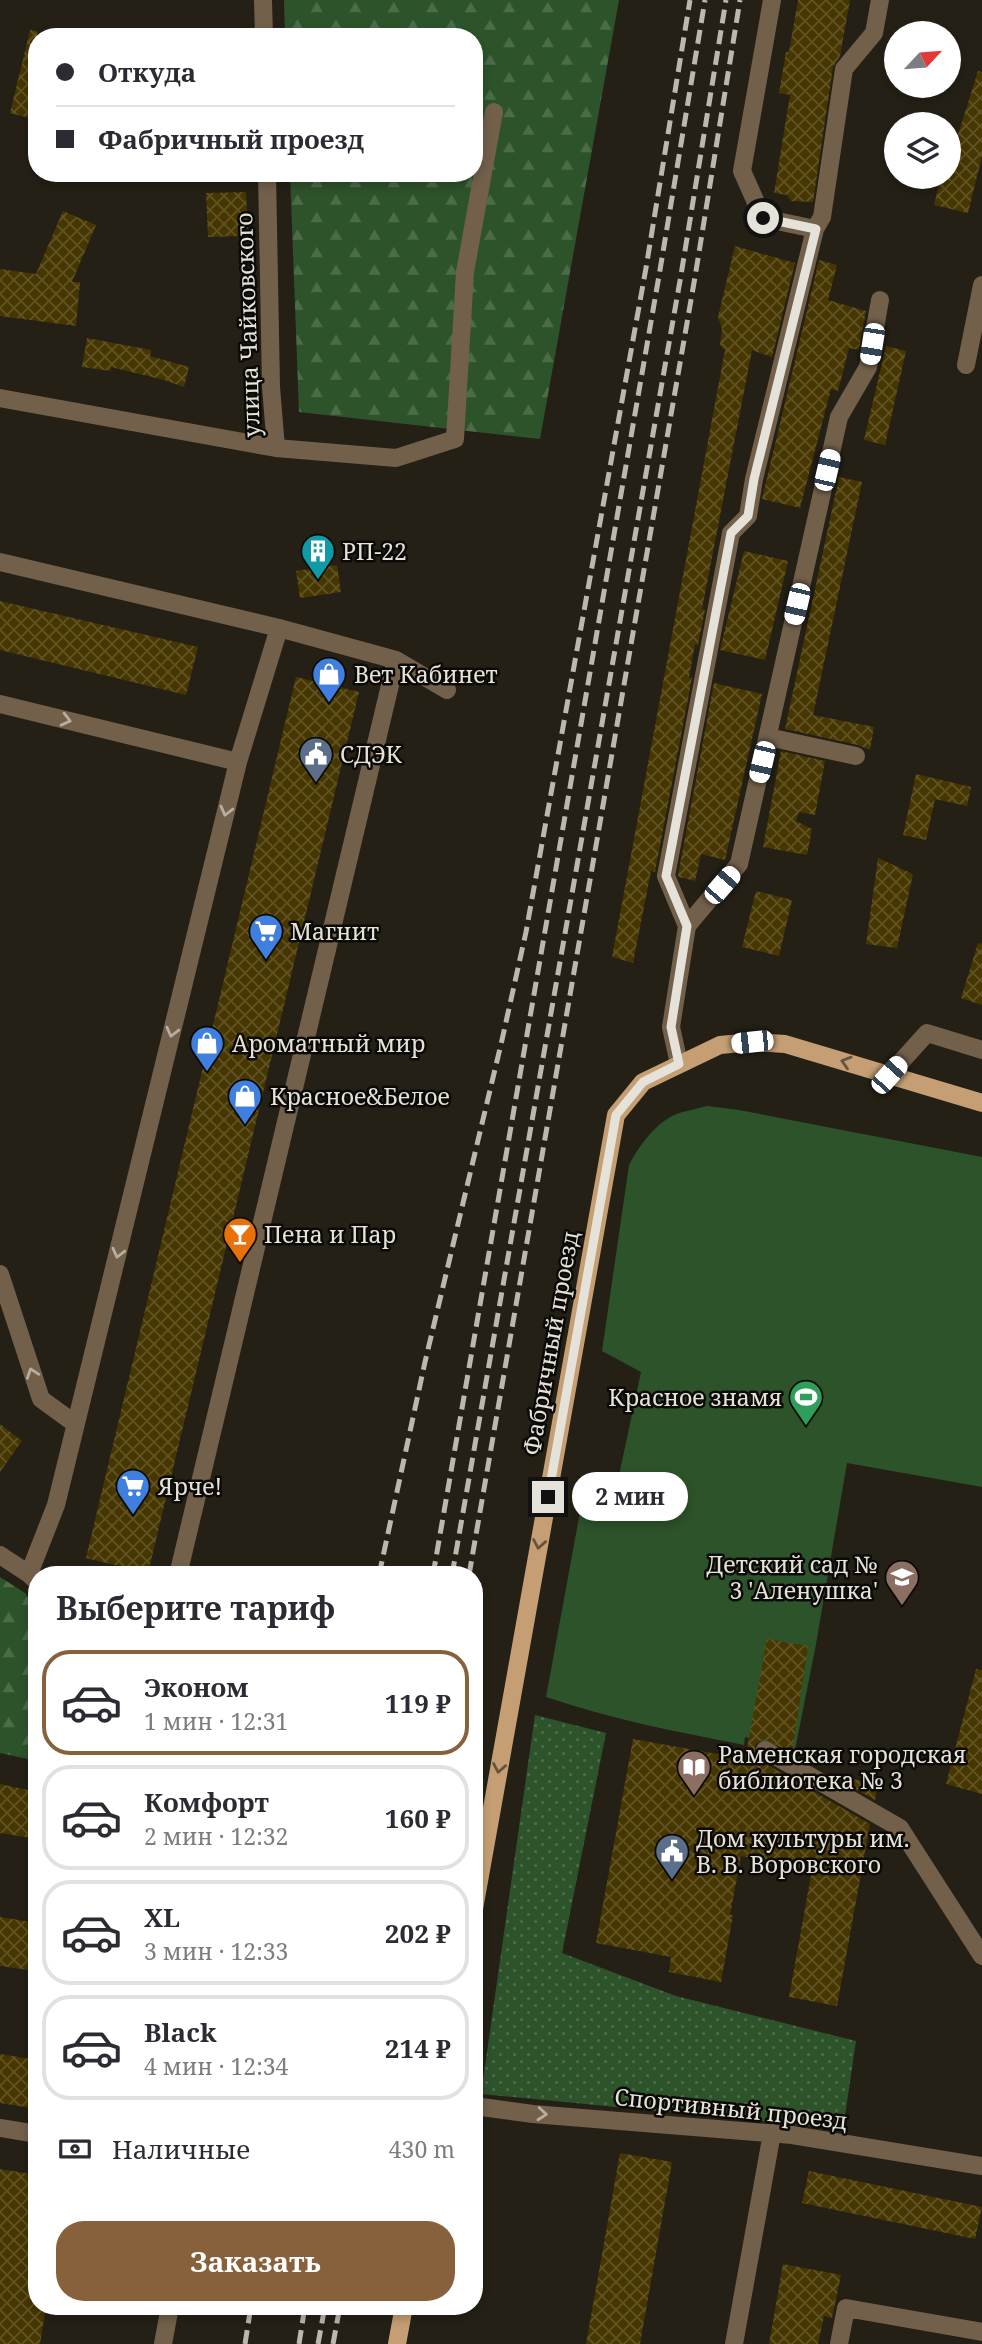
<!DOCTYPE html>
<html lang="ru">
<head>
<meta charset="utf-8">
<style>
	:root { --surface:#fff; --page:#f2f2f3; --text:#2b2b33; --muted:#7c7c81; --line:#e1e1e2; --accent:#86613c }
	body { margin:0; font-family:"Noto Serif",serif; background:var(--page); color:var(--text); height:100vh; display:flex; flex-direction:column; font-size:26px; white-space:nowrap }
	* { box-sizing:border-box; margin:0 }
	p { font-size:23px; color:var(--muted) }
	.icon { flex:none; width:38px; height:38px; fill:none; stroke:currentColor; stroke-width:2; stroke-linecap:round; stroke-linejoin:round }
	.map { position:relative; flex:1; overflow:hidden }
	.drawer { position:absolute; left:28px; top:1566px; width:455px; height:749px; display:flex; flex-direction:column; background:var(--surface); border-radius:28px; box-shadow:0 4px 10px #0003 }
	.drawer>* { flex:none }
	.guide { position:absolute; left:28px; top:28px; width:455px; height:154px; border-radius:28px; box-shadow:0 4px 10px #0003; display:grid; align-content:center; height:154px; padding:0 28px; background:var(--surface) }
	.needle { width:46px; rotate:64deg }
	.fabs { position:absolute; left:884px; top:21px; display:grid; gap:14px }
	.fabs a { display:grid; place-items:center; width:77px; height:77px; border-radius:50%; background:var(--surface); box-shadow:0 4px 10px #0003; font-size:35px }
	.end { position:absolute; width:32px; height:32px; margin:-16px; border:9px solid #e5e2da; background:#111; box-shadow:0 0 0 4px #111 }
	.from { border-radius:50% }
	.bubble { position:absolute; height:49px; border-radius:24px; background:var(--surface); box-shadow:0 4px 10px #0003; font-size:23px; font-weight:700; line-height:49px; text-align:center }
	.car { position:absolute; width:21px; height:42px; margin:-21px -10px; border-radius:9px; box-shadow:0 0 5px 2px #0007; background:linear-gradient(#fff 24%,#345 0 40%,#fff 0 76%,#345 0 86%,#fff 0) }
	.guide b { display:flex; align-items:center; gap:24px; height:66px; font-size:26px }
	.guide b+b { border-top:2px solid var(--line) }
	.guide i { width:18px; height:18px; background:var(--text) }
	ul { padding:0; list-style:none }
	li { display:flex; align-items:center; gap:21px; height:105px; margin:0 14px 10px; padding:0 14px; border:4px solid var(--line); border-radius:28px }
	li div { flex:1 }
	li b { display:block; font-size:26px }
	li em { font-style:normal; font-weight:700 }
	li.selected { border-color:var(--accent) }
	li>.icon { width:63px; height:63px; stroke-width:1.5 }
	h2 { padding:0 28px; font-size:32px; line-height:84px }
	.pay { display:flex; align-items:center; gap:18px; height:77px; padding:0 28px; font-size:26px }
	.pay p { margin-inline-start:auto }
	.action { display:flex; gap:14px; margin-top:auto; padding:14px 28px }
	.action a { flex:1; height:80px; border-radius:28px; background:var(--accent); color:#fff; font-size:28px; font-weight:700; line-height:80px; text-align:center }
	.map>svg:first-child { display:block }
	.forest { fill:url(#forest-firs) }
	.park { fill:url(#park-dots) }
	.pitch { fill:#2d532b }
	.building { fill:url(#building-cross-hatch) }
	.lines { fill:none; stroke-linecap:round; stroke-linejoin:round }
	.minor { stroke:#72604b; stroke-width:18 }
	.major { stroke:#c59f73; stroke-width:18 }
	.rail { stroke:#bcb8b0; stroke-width:5; stroke-dasharray:14 7; stroke-linecap:butt }
	.oneway { stroke:#b7aea1 }
	.oneway2 { stroke:#68543c }
	.route { stroke:#e5e2da; stroke-width:9 }
	.labels { text-anchor:middle; dominant-baseline:central; stroke-width:5; stroke-linejoin:round; paint-order:stroke }
	.street-label { font-size:23px; fill:#e5e2da; stroke:#0c0a06 }
	.poi-label { font-size:23px; fill:#e5e2da; stroke:#0c0a06; text-anchor:start }
</style>
</head>
<body>
<div class="map">
<svg width="982" height="2344" viewBox="0 0 982 2344">
	<defs>
		<pattern id="forest-firs" width="22" height="20" patternUnits="userSpaceOnUse" patternTransform="scale(1.75)"><rect width="22" height="20" fill="#2d532b"/><path d="M5 1l3.5 6h-7zM16 11l3.5 6h-7z" fill="#4b6b49"/></pattern>
		<pattern id="park-dots" width="8" height="8" patternUnits="userSpaceOnUse" patternTransform="scale(1.75)"><rect width="8" height="8" fill="#2d532b"/><path d="M2 2h.1M6 6h.1" fill="none" stroke="#4b6b49" stroke-width="1.8" stroke-linecap="round"/></pattern>
		<pattern id="building-cross-hatch" width="8" height="8" patternUnits="userSpaceOnUse" patternTransform="scale(1.75)"><rect width="8" height="8" fill="#463600"/><path d="M0 0l8 8M0 8l8-8" fill="none" stroke="#615325"/></pattern>
	</defs>
	<rect width="100%" height="100%" fill="#242015"/>
	<!-- forest -->
	<path class="forest" d="M284,0H619L540,439L299,412L290,173H474V37H285Z
		M0,1577L25,1593L37,1613V1761L0,1753Z"/>
	<!-- park -->
	<path class="park" d="M535,1715L606,1733L562,1953L676,1996L856,2041L843,2129L481,2094Z"/>
	<!-- pitch -->
	<path class="pitch" d="M707,1106L739,1110L982,1157V1487L847,1463L816,1644L795,1750L745,1737L744,1745C677,1732 611,1719 546,1697L582,1501L611,1513L641,1372L602,1351L629,1165C639,1146 654,1125 674,1115C684,1111 697,1109 707,1106Z"/>
	<!-- building -->
	<path class="building" d="M798,0H850L840,56L833,67L813,202L791,201L787,195L774,193L790,95L779,93L786,52H789Z
		M30,30L37,31V120L10,113Z
		M978,71L982,72V156L968,213L934,205L941,177H948V157H951Z
		M246,192L248,236L208,237L206,193Z
		M63,211L96,225L72,282H80L76,326L0,316V269L36,274Z
		M735,246L795,263L772,357L752,350L702,609L705,610L698,645L695,644L689,678H692L655,872L651,871L633,963L612,957L725,350L720,345L722,329L718,317Z
		M819,260L837,265L828,300L866,311L859,350L849,348L838,391L831,389L800,508L762,499Z
		M87,338L151,350L150,356L189,367L184,387L164,380L111,367V371L82,367Z
		M886,346L906,351L885,445L864,440Z
		M839,477L862,482L813,715L874,727L870,750L858,745L785,729Z
		M744,551L788,561L765,660L720,650Z
		M337,565L341,592L300,598L296,571Z
		M0,601L198,647L186,695L0,650Z
		M296,677L359,692L148,1573L86,1558Z
		M714,683L762,694L725,860L701,854L695,881L679,877L678,875Z
		M781,751L825,761L815,815L799,812L796,821L812,829L807,855L763,847Z
		M916,774L971,787L967,806L935,799L926,840L903,835Z
		M878,858L913,874L897,948L866,944Z
		M756,891L792,900L779,956L742,947Z
		M978,943L982,944V1005L961,998Z
		M0,1424L22,1441L0,1472Z
		M767,1639L808,1646L792,1753L764,1739L755,1745V1755L759,1760L870,1824L837,2006L789,1997L812,1870L741,1856L730,1915H733L721,1982L669,1972L671,1957L596,1943L633,1739L745,1759Z
		M976,1669L982,1670V1794L946,1784Z
		M831,1775L878,1784L875,1800Z
		M0,1784L37,1792V1839L0,1833Z
		M0,1917L37,1923V1971L0,1966Z
		M0,2054L37,2060V2109L0,2103Z
		M620,2153L672,2162L640,2344H586Z
		M0,2169L37,2175V2306H46L40,2344H0Z
		M809,2171L982,2207L975,2239L802,2203Z
		M783,2264L841,2275L832,2318L824,2316L818,2344H769Z"/>
	<g class="lines">
		<!-- minor -->
		<path class="minor" d="M263,0L264,37
			M772,0L742,171L763,218L815,229
			M267,173L271,387L276,448
			M966,365L982,285
			M0,398L276,448L396,458L455,439L465,272L494,112
			M0,562L279,628L238,762
			M396,660L447,690
			M0,704L238,762L56,1505L29,1574
			M768,737L856,756
			M687,926L739,864L839,417L868,367L880,300
			M679,1064L671,1027L687,926L666,876L731,533L748,516L754,479L815,229L822,217L844,69L874,33L880,0
			M889,1075L927,1033L982,1050
			M0,1274L41,1399L74,1423
			M0,1555L29,1574L37,1582
			M178,1575L396,660L279,628
			M765,1750L900,1828L982,1956
			M474,2106L533,2114L792,2135L982,2166
			M0,2128L37,2134
			M163,2344L170,2306
			M734,2344L772,2133
			M839,2344L846,2308L982,2332"/>
		<!-- major -->
		<path class="major" d="M474,1909L616,1115L643,1082L720,1045L752,1042L785,1044L982,1103
			M397,2344L404,2306"/>
		<!-- rail -->
		<path class="rail" d="M379,1575L425,1362L502,1040L526,932L646,268L690,0
			M433,1575L660,270L705,0
			M452,1575L681,275L726,0
			M469,1575L695,277L740,0
			M245,2344L251,2306
			M299,2344L305,2306
			M318,2344L325,2306
			M333,2344L340,2306"/>
	</g>
	<!-- one-way arrows -->
	<defs><path id="oneway-chevron" d="M-2-3.5L2.5 0L-2 3.5" fill="none" stroke-width="1.6" stroke-linecap="round" stroke-linejoin="round" transform="scale(1.75)"/></defs>
	<g class="oneway">
		<use href="#oneway-chevron" transform="translate(66 720) rotate(14)"/>
		<use href="#oneway-chevron" transform="translate(226 811) rotate(104)"/>
		<use href="#oneway-chevron" transform="translate(172 1032) rotate(104)"/>
		<use href="#oneway-chevron" transform="translate(118 1253) rotate(104)"/>
		<use href="#oneway-chevron" transform="translate(32 1373) rotate(-109)"/>
		<use href="#oneway-chevron" transform="translate(542 2114) rotate(5)"/>
	</g>
	<g class="oneway2">
		<use href="#oneway-chevron" transform="translate(846 1062) rotate(-163)"/>
		<use href="#oneway-chevron" transform="translate(539 1544) rotate(100)"/>
		<use href="#oneway-chevron" transform="translate(499 1768) rotate(100)"/>
	</g>
	<g class="lines">
		<!-- route -->
		<path class="route" d="M548,1497L616,1115L643,1082L679,1064L671,1027L687,926L666,876L731,533L748,516L754,479L816,229L763,218"/>
	</g>
	<!-- icons -->
	<defs>
		<g id="building-pin" transform="scale(1.75)"><path d="M0 17L-7.5 6A9.5 9.5 0 1 1 7.5 6Z" fill="#0f9aa8" stroke="#0c0a06"/><path d="M-4-6H4V6H1V3H-1V6H-4ZM-2.5-4.3h1.7v1.8h-1.7ZM.8-4.3h1.7v1.8H.8ZM-2.5-1h1.7V.8h-1.7ZM.8-1h1.7V.8H.8Z" fill="#fff"/></g>
		<g id="shop-pin" transform="scale(1.75)"><path d="M0 17L-7.5 6A9.5 9.5 0 1 1 7.5 6Z" fill="#3f7fe0" stroke="#0c0a06"/><path d="M-5-2.5h2.3a2.7 3.5 0 0 1 5.4 0H5L5.5 6h-11ZM-1.5-2.5h3a1.5 2.3 0 0 0-3 0Z" fill="#fff"/></g>
		<g id="civic-pin" transform="scale(1.75)"><path d="M0 17L-7.5 6A9.5 9.5 0 1 1 7.5 6Z" fill="#5c6f8a" stroke="#0c0a06"/><path d="M-.6-6.5H3V-4.5H.6V-3L4-1V1h2V6H-6V1h2V-1L-.6-3ZM-1.2 2.5V6h2.4V2.5Z" fill="#fff"/></g>
		<g id="supermarket-pin" transform="scale(1.75)"><path d="M0 17L-7.5 6A9.5 9.5 0 1 1 7.5 6Z" fill="#3f7fe0" stroke="#0c0a06"/><path d="M-6-5.5h2.5l.6 2H6L4.5 2H-2.5L-4.4-4H-6ZM-1.5 3.2a1.3 1.3 0 1 0 .1 0ZM3 3.2a1.3 1.3 0 1 0 .1 0Z" fill="#fff"/></g>
		<g id="bar-pin" transform="scale(1.75)"><path d="M0 17L-7.5 6A9.5 9.5 0 1 1 7.5 6Z" fill="#e8710a" stroke="#0c0a06"/><path d="M-6-5H6L.8 .8V4.5H3.5V6h-7V4.5H-.8V.8Z" fill="#fff"/></g>
		<g id="stadium-pin" transform="scale(1.75)"><path d="M0 17L-7.5 6A9.5 9.5 0 1 1 7.5 6Z" fill="#2e9e5b" stroke="#0c0a06"/><path d="M0-5a6.5 5 0 1 0 0 10a6.5 5 0 1 0 0-10ZM-3.5-1.8h7v3.6h-7Z" fill="#fff"/></g>
		<g id="school-pin" transform="scale(1.75)"><path d="M0 17L-7.5 6A9.5 9.5 0 1 1 7.5 6Z" fill="#8d6e63" stroke="#0c0a06"/><path d="M0-5L7-2L0 1L-7-2ZM-4 1L0 2.5L4 1V4Q0 6-4 4Z" fill="#fff"/></g>
		<g id="library-pin" transform="scale(1.75)"><path d="M0 17L-7.5 6A9.5 9.5 0 1 1 7.5 6Z" fill="#8d6e63" stroke="#0c0a06"/><path d="M-6-4Q-3-5.5-.7-3.5V5Q-3 3-6 4ZM6-4Q3-5.5 .7-3.5V5Q3 3 6 4Z" fill="#fff"/></g>
	</defs>
	<g fill-rule="evenodd">
		<use href="#building-pin" x="318" y="551"/>
		<use href="#shop-pin" x="329" y="674"/>
		<use href="#civic-pin" x="316" y="754"/>
		<use href="#supermarket-pin" x="266" y="931"/>
		<use href="#shop-pin" x="207" y="1043"/>
		<use href="#shop-pin" x="245" y="1096"/>
		<use href="#bar-pin" x="240" y="1234"/>
		<use href="#stadium-pin" x="806" y="1397"/>
		<use href="#supermarket-pin" x="133" y="1486"/>
		<use href="#school-pin" x="902" y="1577"/>
		<use href="#library-pin" x="694" y="1767"/>
		<use href="#civic-pin" x="672" y="1851"/>
	</g>
	<g class="labels">
		<!-- street labels -->
		<g class="street-label">
			<text transform="translate(247 325) rotate(-92)">улица Чайковского</text>
			<text transform="translate(550 1343) rotate(-80)">Фабричный проезд</text>
			<text transform="translate(731 2108) rotate(6)">Спортивный проезд</text>
		</g>
		<!-- poi labels -->
		<g class="poi-label">
			<text x="342" y="551">РП-22</text>
			<text x="354" y="674">Вет Кабинет</text>
			<text x="340" y="754">СДЭК</text>
			<text x="290" y="931">Магнит</text>
			<text x="232" y="1043">Ароматный мир</text>
			<text x="270" y="1096">Красное&amp;Белое</text>
			<text x="264" y="1234">Пена и Пар</text>
			<text x="782" y="1397" text-anchor="end">Красное знамя</text>
			<text x="158" y="1486">Ярче!</text>
			<text x="878" y="1564" text-anchor="end">Детский сад №<tspan x="878" dy="26">3 'Аленушка'</tspan></text>
			<text x="718" y="1754">Раменская городская<tspan x="718" dy="26">библиотека № 3</tspan></text>
			<text x="696" y="1838">Дом культуры им.<tspan x="696" dy="26">В. В. Воровского</tspan></text>
		</g>
	</g>
</svg>
<div class="fabs">
<a><svg class="needle" viewBox="-14 -14 28 28"><path d="M0-13l5 13h-10z" fill="#e53935"/><path d="M0 13l5-13h-10z" fill="#7c7c81"/></svg></a>
<a><svg class="icon" aria-label="layers" viewBox="0 0 24 24"><path d="M12 4l9 5-9 5-9-5zM3 14l9 5 9-5"/></svg></a>
</div>
<i class="end from" style="left:763px;top:218px"></i>
<i class="end" style="left:548px;top:1497px"></i>
<div class="bubble" style="left:572px;top:1472px;width:116px">2 мин</div>
<i class="car" style="left:872px;top:344px;rotate:189deg"></i>
<i class="car" style="left:827px;top:470px;rotate:13deg"></i>
<i class="car" style="left:797px;top:604px;rotate:193deg"></i>
<i class="car" style="left:762px;top:762px;rotate:193deg"></i>
<i class="car" style="left:722px;top:885px;rotate:41deg"></i>
<i class="car" style="left:752px;top:1042px;rotate:264deg"></i>
<i class="car" style="left:889px;top:1075px;rotate:42deg"></i>
<div class="guide">
<b><i class="from"></i>Откуда</b>
<b><i></i>Фабричный проезд</b>
</div>
<section class="drawer">
<h2>Выберите тариф</h2>
<ul>
<li class="selected"><svg class="icon" aria-label="car" viewBox="0 0 24 24"><path d="M5 17H2v-5l4-1 3-4h7l3 4 3 1v5h-3M9 17h6M6 11h13"/><circle cx="7" cy="17" r="2"/><circle cx="17" cy="17" r="2"/></svg><div><b>Эконом</b><p>1 мин · 12:31</p></div><em>119 ₽</em></li>
<li><svg class="icon" aria-label="car" viewBox="0 0 24 24"><path d="M5 17H2v-5l4-1 3-4h7l3 4 3 1v5h-3M9 17h6M6 11h13"/><circle cx="7" cy="17" r="2"/><circle cx="17" cy="17" r="2"/></svg><div><b>Комфорт</b><p>2 мин · 12:32</p></div><em>160 ₽</em></li>
<li><svg class="icon" aria-label="car" viewBox="0 0 24 24"><path d="M5 17H2v-5l4-1 3-4h7l3 4 3 1v5h-3M9 17h6M6 11h13"/><circle cx="7" cy="17" r="2"/><circle cx="17" cy="17" r="2"/></svg><div><b>XL</b><p>3 мин · 12:33</p></div><em>202 ₽</em></li>
<li><svg class="icon" aria-label="car" viewBox="0 0 24 24"><path d="M5 17H2v-5l4-1 3-4h7l3 4 3 1v5h-3M9 17h6M6 11h13"/><circle cx="7" cy="17" r="2"/><circle cx="17" cy="17" r="2"/></svg><div><b>Black</b><p>4 мин · 12:34</p></div><em>214 ₽</em></li>
</ul>
<div class="pay"><svg class="icon" aria-label="cash" viewBox="0 0 24 24"><path d="M3 7h18v10H3z"/><circle cx="12" cy="12" r="2"/></svg>Наличные<p>430 m</p></div>
<div class="action"><a>Заказать</a></div>
</section>
</div>
</body>
</html>
